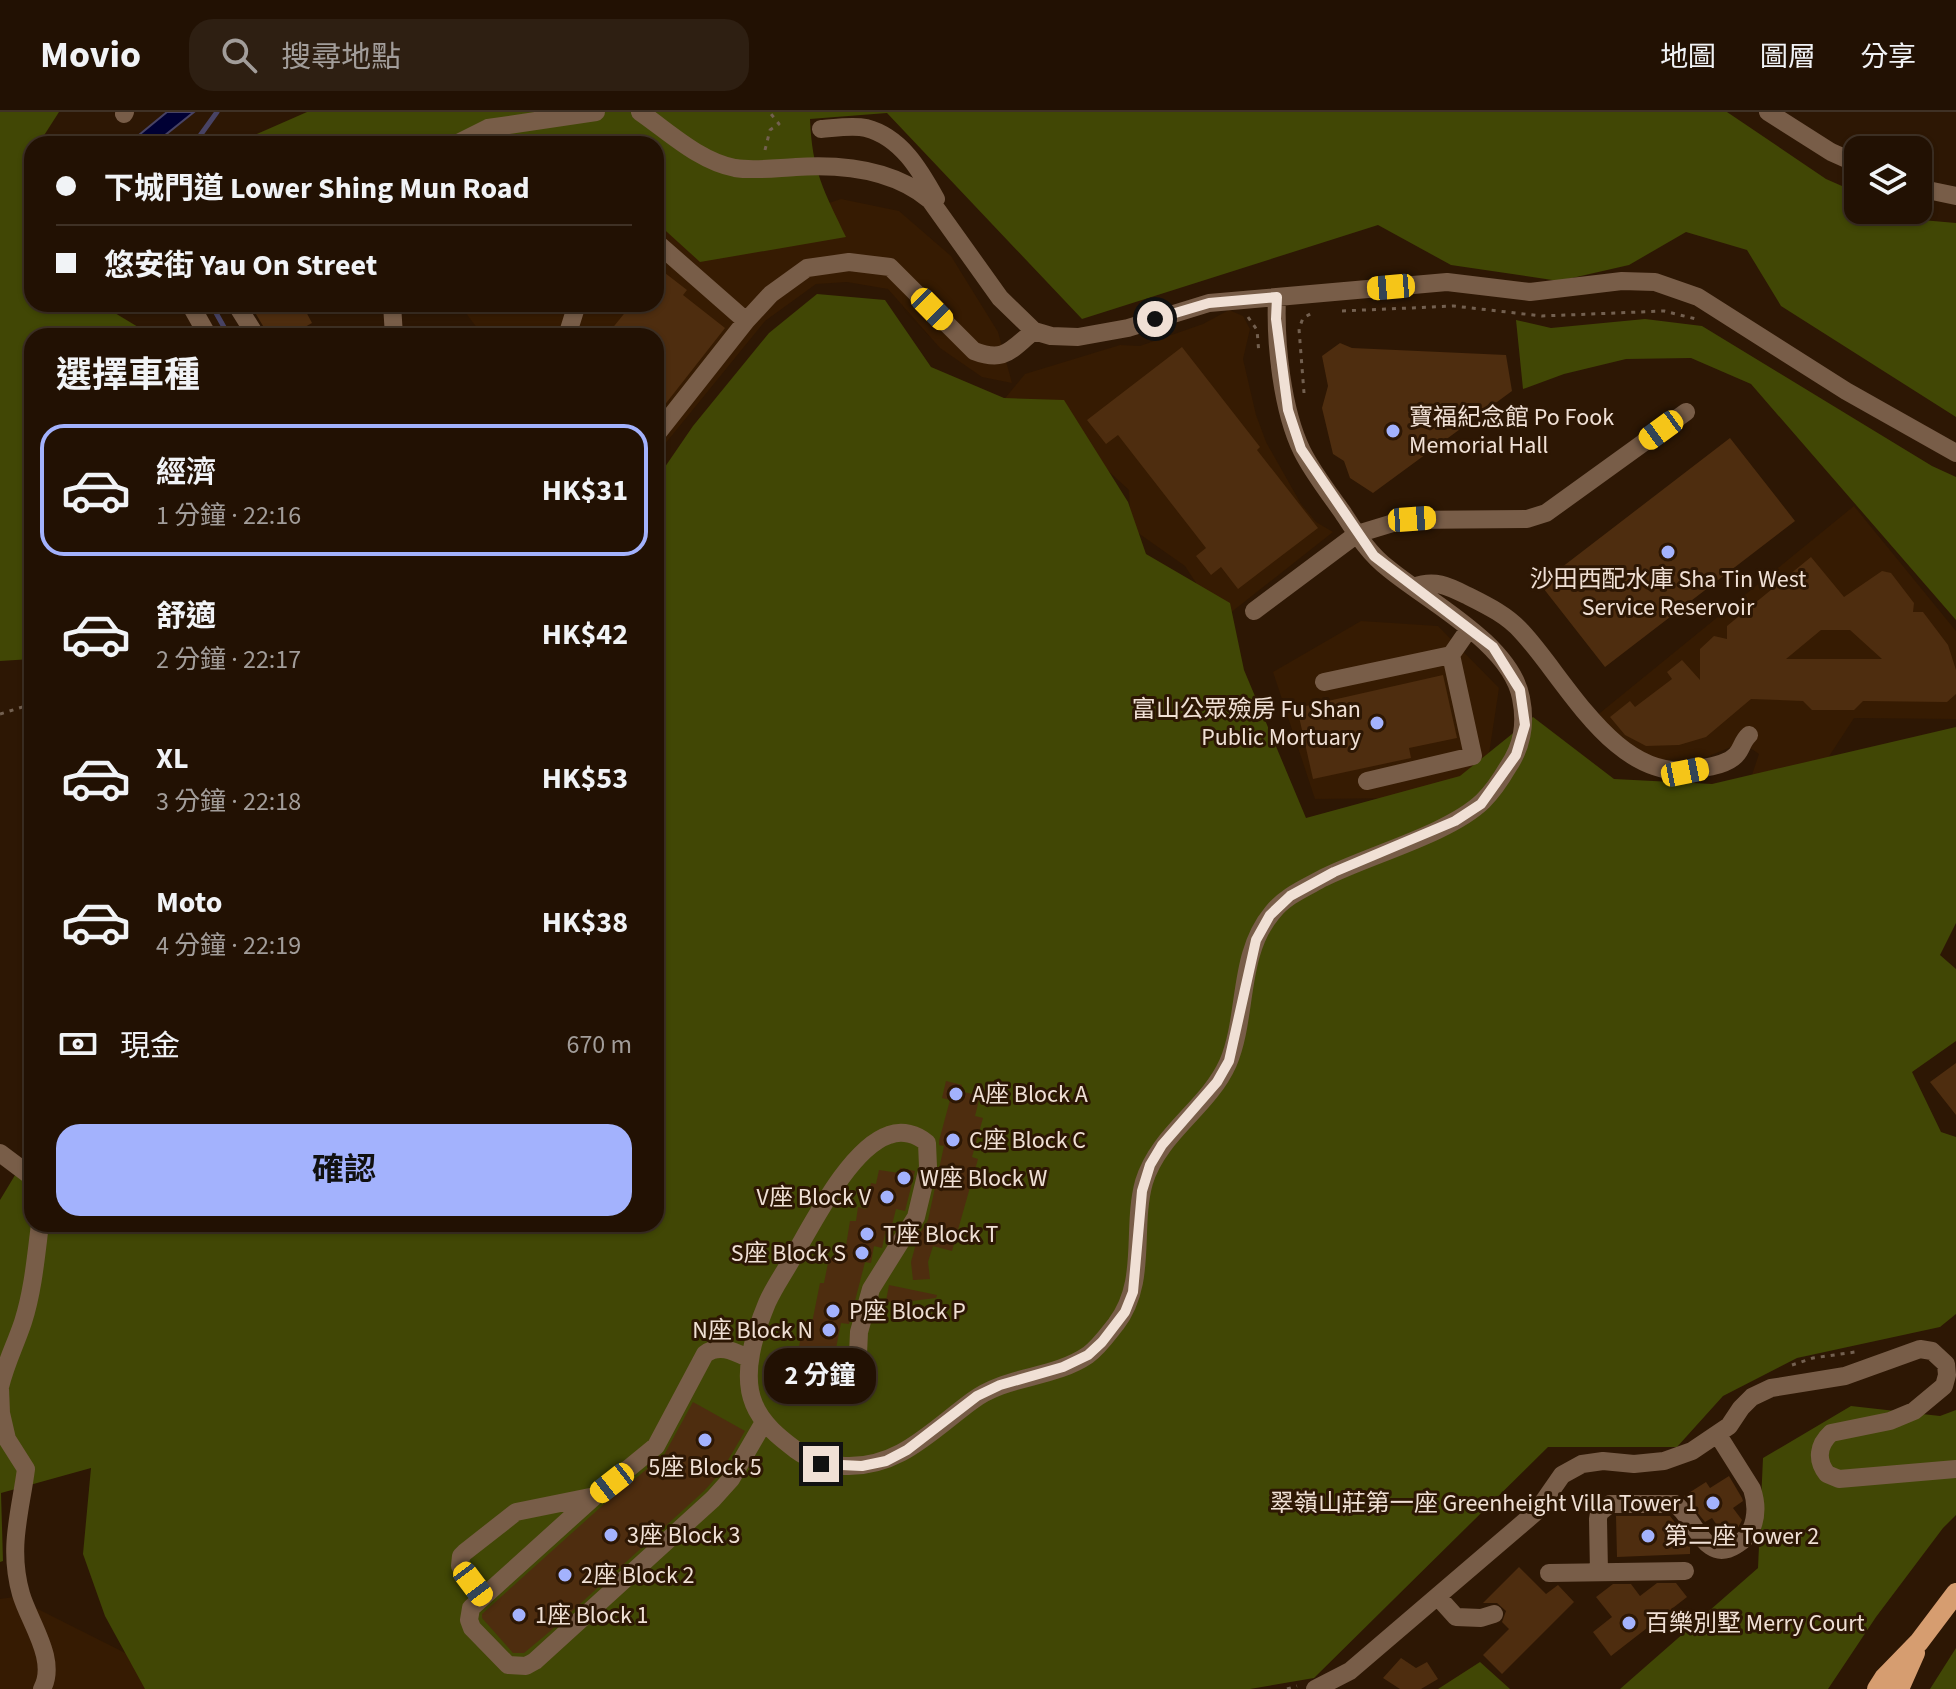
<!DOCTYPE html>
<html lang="zh-TW">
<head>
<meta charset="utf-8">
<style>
	:root { --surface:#221103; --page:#2e1f12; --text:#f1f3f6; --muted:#a29d9a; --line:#3f3125; --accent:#a3b2fd }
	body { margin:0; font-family:"Source Sans 3","Noto Sans TC",sans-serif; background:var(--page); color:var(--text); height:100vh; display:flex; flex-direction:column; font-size:30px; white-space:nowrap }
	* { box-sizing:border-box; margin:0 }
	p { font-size:26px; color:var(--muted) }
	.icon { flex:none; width:44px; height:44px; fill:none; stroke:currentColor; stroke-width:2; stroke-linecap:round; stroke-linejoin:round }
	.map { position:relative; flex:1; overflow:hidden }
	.side { position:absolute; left:24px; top:216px; width:640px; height:904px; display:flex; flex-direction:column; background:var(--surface); border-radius:24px; box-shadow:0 2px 6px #0004,0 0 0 2px var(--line) }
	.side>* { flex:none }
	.top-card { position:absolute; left:24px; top:24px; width:640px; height:176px; border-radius:24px; box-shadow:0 2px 6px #0004,0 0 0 2px var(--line); display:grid; align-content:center; height:176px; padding:0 32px; background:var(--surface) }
	.fabs { position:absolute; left:1844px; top:24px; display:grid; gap:16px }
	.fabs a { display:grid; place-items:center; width:88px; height:88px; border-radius:16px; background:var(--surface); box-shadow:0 2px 6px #0004,0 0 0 2px var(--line); font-size:40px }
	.end { position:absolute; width:36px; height:36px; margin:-18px; border:10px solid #f0e0d5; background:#111; box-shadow:0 0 0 4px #111 }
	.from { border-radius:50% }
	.bubble { position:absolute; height:56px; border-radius:24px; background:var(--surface); box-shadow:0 2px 6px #0004,0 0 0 2px var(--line); font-size:26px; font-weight:700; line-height:56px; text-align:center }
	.car { position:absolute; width:24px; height:48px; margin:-24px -12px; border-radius:10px; box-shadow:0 0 6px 2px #0007; background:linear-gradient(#f5c518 24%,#345 0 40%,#f5c518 0 76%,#345 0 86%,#f5c518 0) }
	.top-card b { display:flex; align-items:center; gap:28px; height:76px; font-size:30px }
	.top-card b+b { border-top:2px solid var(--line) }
	.top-card i { width:20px; height:20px; background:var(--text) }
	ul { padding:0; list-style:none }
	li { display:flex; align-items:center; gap:24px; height:132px; margin:0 16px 12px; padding:0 16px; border:4px solid transparent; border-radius:24px }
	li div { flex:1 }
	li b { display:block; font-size:30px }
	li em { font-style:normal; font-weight:700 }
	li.current { border-color:var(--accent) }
	li>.icon { width:72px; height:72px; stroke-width:1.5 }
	h2 { padding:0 32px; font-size:36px; line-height:96px }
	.pay { display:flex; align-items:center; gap:20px; height:88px; padding:0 32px; font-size:30px }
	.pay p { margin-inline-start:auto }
	.button { display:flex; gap:16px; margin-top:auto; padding:16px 32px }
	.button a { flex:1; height:92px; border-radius:24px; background:var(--accent); color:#111; font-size:32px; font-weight:700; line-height:92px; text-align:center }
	header { display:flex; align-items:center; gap:48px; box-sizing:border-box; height:112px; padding:0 40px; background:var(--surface); border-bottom:2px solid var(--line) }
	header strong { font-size:38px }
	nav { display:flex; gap:44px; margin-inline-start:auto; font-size:28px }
	.search { width:560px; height:72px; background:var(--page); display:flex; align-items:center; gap:20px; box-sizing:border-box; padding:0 28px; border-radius:24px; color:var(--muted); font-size:30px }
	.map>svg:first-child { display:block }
	.built { fill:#361b02 }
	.green { fill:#414705 }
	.water { fill:#000034; stroke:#484364; stroke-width:2 }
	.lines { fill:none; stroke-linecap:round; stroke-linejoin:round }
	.stream { stroke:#484364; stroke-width:5 }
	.building { fill:#4e2d0f; fill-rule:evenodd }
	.path { stroke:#736050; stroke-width:3; stroke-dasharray:4 6; stroke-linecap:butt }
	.minor { stroke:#785d48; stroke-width:18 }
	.major { stroke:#d69d70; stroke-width:20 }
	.route { stroke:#f0e0d5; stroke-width:10 }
	.poi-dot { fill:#a3b2fd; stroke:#2d1704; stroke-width:3 }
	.labels { text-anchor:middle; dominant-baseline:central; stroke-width:6; stroke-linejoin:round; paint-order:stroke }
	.poi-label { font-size:24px; fill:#f0e0d5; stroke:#2d1704; text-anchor:start }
</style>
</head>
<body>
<header>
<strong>Movio</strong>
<div class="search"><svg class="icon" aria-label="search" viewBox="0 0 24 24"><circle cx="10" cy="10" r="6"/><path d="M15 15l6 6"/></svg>搜尋地點</div>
<nav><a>地圖</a><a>圖層</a><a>分享</a></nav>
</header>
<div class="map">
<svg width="1956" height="1577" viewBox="0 0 1956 1577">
	<rect width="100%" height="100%" fill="#2d1704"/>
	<!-- built -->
	<path class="built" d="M841,87L899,99L951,144L998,220L1012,271L982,265L940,236L888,177L847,170L816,172L765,209L656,343V224H483L459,192H656V92L777,108Z
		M1229,198L1243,204L1250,217L1243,247L1256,303L1266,330L1301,392L1316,410L1333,420L1229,502L1211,494L1185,454L1131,416L1129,378L1093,345L997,296L1025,262L1120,233L1140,234L1203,212Z
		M1854,394L1956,519V607L1854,606L1826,649L1749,672L1759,642L1746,633L1731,635L1684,654L1656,652L1595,605Z
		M1361,509L1438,514L1499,576L1486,662L1400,686L1315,687L1273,560Z
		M14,1485L169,1563L162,1577H0V1487Z"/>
	<!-- green -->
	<path class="green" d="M0,0H59L43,25L44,32H32V192H100L153,224H32V547L0,549Z
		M307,0H1727L1826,67L1858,81V98H1898L1922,108L1956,111V305L1781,194L1747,138L1686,120L1629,153L1559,169L1451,153L1378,113L1082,207L887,1L810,7C812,59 824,79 846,125L700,150L656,110V32H251L248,26Z
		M817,182L885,188L931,255L1004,286L1064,288L1128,390L1146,442L1230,491L1244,558L1306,706L1460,664L1533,605L1614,667L1712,672L1956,615V811L1940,843L1956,857V929L1912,960L1941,1020L1956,1025V1202L1940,1215L1797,1246L1723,1284L1677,1335H1548L1314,1566L1250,1577H145L105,1504L83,1442L91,1356L1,1381L3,1449L0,1450V1088L32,1035V1112H656V368L693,314L769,221Z
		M1645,207L1702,214L1932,354L1956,365V508L1751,272L1691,246L1626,247L1564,262L1523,277L1516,208L1551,216Z
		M1851,1294L1940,1304L1956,1298V1403L1943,1416L1876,1505L1828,1577H1620L1758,1456L1763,1346Z
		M1956,1536V1577H1930Z
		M1480,1550L1510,1577H1438Z"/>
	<!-- water -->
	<path class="water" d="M167,0H194L154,32H128Z"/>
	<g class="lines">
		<!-- stream -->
		<path class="stream" d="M194,32L217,0
			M211,192L229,224"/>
	</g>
	<!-- building -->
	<path class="building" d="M656,154L687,178L683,183L725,216L656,304V224H606L632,192H656Z
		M250,192H302L312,211L289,224H269Z
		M1340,231L1352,236L1506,243L1512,279L1373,381L1350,366L1344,349L1333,342L1322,296L1328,274L1322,244Z
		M1182,235L1260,335L1257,338L1318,416L1238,477L1221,455L1211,463L1196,444L1206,436L1118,323L1106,332L1087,308Z
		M1730,326L1795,409L1605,555L1540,472Z
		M1811,445L1844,485L1882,459L1891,461L1914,491L1913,500H1923L1948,533L1956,558V582L1947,590L1863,589L1854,598H1812L1803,589L1751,587L1706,625L1679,633L1646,634L1625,623L1610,605L1630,589L1635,595L1672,567L1667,560L1682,548L1700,568V537L1714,524L1727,527V514ZM1821,518H1850L1882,547H1786Z
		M1443,563L1457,626L1409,636L1411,646L1313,667L1297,596Z
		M1956,951V1003L1930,970Z
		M946,969L962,973L960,979L980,984L975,1004L983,1006L972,1045L978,1047L952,1139L933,1134L928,1150L930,1167L913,1168L911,1150L918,1124L928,1108L944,1034L939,1033V1029L950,988L942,986Z
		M900,1056L915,1059L905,1099L896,1097L892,1113L887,1112L882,1136L874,1134L871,1151L865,1150L849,1212L841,1211L833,1251L825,1249L821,1266L794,1260L804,1209L812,1211L820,1171H824L829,1146L834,1147L837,1132L846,1134L850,1109H856L858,1095L866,1097L871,1071L876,1072L879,1058L899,1061Z
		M889,1173L937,1183L936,1186L903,1190L902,1193L886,1189Z
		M693,1290L745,1319L721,1360L704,1379L548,1521L524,1541H513L482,1506V1502L603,1393L664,1343Z
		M1729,1364L1742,1386L1743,1389L1733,1396L1742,1408L1737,1418L1725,1425L1712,1406L1705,1410L1684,1384L1706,1370L1710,1376Z
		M1616,1404H1670L1690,1430V1442L1617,1445Z
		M1519,1455L1546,1482L1558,1473L1574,1490L1502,1562L1483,1543L1509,1517L1502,1510L1506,1499L1497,1491H1483Z
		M1657,1471H1676L1687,1485L1611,1544L1593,1520L1612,1505L1596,1485L1613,1472H1631L1640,1484Z
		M1401,1546L1416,1556L1427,1550L1438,1567L1421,1577H1400L1383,1566Z"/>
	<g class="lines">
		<!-- path -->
		<path class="path" d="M765,38L770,18L779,12L771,2L772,0
			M1342,199L1454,194L1542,204L1664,199L1696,207
			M1248,205L1257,218L1259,242
			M1304,281L1299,217L1303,206L1314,200
			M0,602L32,592
			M27,1037L32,1026
			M1792,1253L1813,1246L1855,1240
			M1287,1577L1297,1574"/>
		<!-- minor -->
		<path class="minor" d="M640,0C669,20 699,49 735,56C754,59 776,56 796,55C842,52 894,58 930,88L1000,186L1034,219L1051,224L1078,225L1128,216L1209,191L1447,170L1530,180L1622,169L1655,170L1698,185L1846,279L1956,341
			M1768,0L1831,40L1858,52
			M124,2L125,0
			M821,17C835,16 853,13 866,16C901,25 920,58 936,87
			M456,32L488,16L596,0
			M1918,76L1956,84
			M656,130L746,209
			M190,192L208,224
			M236,192L256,224
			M392,192L394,224
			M567,224L577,192
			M656,323L746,209L771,182L807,156L849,150L890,155L974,239C1005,251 1010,238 1034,219
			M1414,475C1434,467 1448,474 1466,483C1486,493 1507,503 1522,520C1566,567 1617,673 1696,657C1708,655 1727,653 1736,643C1742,637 1742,629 1749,623
			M1254,499L1357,422L1403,408L1527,407L1546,401L1686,300
			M1324,570L1451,543L1469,517
			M1367,669L1473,644L1451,543
			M0,1041L32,1065
			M858,1242L859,1220L871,1177L916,1105L928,1055L927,1031C917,1022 902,1018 889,1023C850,1036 813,1111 793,1145C785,1160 774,1175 767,1191C755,1220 741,1261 754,1292C762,1312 780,1326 796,1338C811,1349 826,1353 845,1354C899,1356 931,1319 972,1289C1006,1263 1053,1267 1088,1243C1099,1235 1108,1222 1116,1212C1148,1170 1131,1117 1144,1070C1159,1021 1208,996 1228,951C1248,904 1237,843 1272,801C1285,784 1305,776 1323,766C1368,743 1449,722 1483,689C1493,679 1501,667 1508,655C1523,633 1526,611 1521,586C1511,532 1429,490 1389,457C1369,442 1356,421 1343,401C1329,381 1313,361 1302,339C1282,298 1275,231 1277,185
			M750,1247C735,1240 720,1231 705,1242L656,1334L595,1384L471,1496L469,1508L472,1516L508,1553L526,1554L535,1549L713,1387L731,1367L764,1310
			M0,1275C6,1250 15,1234 23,1210C33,1179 36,1144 40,1112
			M0,1276L1,1301L7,1327L26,1357C20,1402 8,1436 21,1482C29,1510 58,1548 42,1577
			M1599,1460L1598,1407L1599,1401L1610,1392H1675C1695,1405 1704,1453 1736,1433C1742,1429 1746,1427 1750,1420C1757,1406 1757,1392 1752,1377L1718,1323
			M1549,1461L1685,1459
			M483,1485L460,1454L461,1444L465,1440L516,1400L595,1384
			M1438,1485L1456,1505L1481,1506L1494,1502
			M1315,1577L1350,1559L1537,1399L1562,1363L1582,1352L1603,1349L1634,1352L1664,1349L1692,1339L1729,1314L1741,1296L1752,1285L1771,1276L1845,1264L1920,1237L1932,1239L1946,1252L1947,1263L1944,1274L1914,1299L1890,1309L1831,1321C1818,1333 1816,1348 1827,1362L1839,1367L1956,1357"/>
		<!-- major -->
		<path class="major" d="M1877,1577L1884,1566L1919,1530L1956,1481
			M1899,1577L1915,1541"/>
	</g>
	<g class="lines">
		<!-- route -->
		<path class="route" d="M821,1352L862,1354L886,1349L907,1338L977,1284L1000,1273L1063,1255L1088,1243L1102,1230L1125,1200L1133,1180L1142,1079L1150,1053L1162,1033L1217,970L1229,949L1256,828L1270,803L1290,784L1334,760L1455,709L1481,692L1516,643L1525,613L1520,578L1493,535L1374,444L1301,337L1288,298L1276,207L1277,185L1209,191L1155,207"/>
	</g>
	<!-- markers -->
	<g class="poi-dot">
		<circle cx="1393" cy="319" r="8"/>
		<circle cx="1668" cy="440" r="8"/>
		<circle cx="1377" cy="611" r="8"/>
		<circle cx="956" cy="982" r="8"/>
		<circle cx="953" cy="1028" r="8"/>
		<circle cx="904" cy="1066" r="8"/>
		<circle cx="887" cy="1085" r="8"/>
		<circle cx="867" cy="1122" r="8"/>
		<circle cx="862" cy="1141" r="8"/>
		<circle cx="833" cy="1199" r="8"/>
		<circle cx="829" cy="1218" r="8"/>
		<circle cx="705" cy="1328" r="8"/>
		<circle cx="1713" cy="1391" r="8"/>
		<circle cx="611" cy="1423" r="8"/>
		<circle cx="1648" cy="1424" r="8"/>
		<circle cx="565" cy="1463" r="8"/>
		<circle cx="519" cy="1503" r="8"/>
		<circle cx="1629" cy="1511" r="8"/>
	</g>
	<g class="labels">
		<!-- poi labels -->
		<g class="poi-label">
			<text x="1409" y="305">寶福紀念館 Po Fook<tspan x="1409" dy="28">Memorial Hall</tspan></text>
			<text x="1668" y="467" text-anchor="middle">沙田西配水庫 Sha Tin West<tspan x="1668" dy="28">Service Reservoir</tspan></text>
			<text x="1361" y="597" text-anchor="end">富山公眾殮房 Fu Shan<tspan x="1361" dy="28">Public Mortuary</tspan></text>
			<text x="972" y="982">A座 Block A</text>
			<text x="969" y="1028">C座 Block C</text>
			<text x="920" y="1066">W座 Block W</text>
			<text x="871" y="1085" text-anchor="end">V座 Block V</text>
			<text x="883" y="1122">T座 Block T</text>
			<text x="846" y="1141" text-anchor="end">S座 Block S</text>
			<text x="849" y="1199">P座 Block P</text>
			<text x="813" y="1218" text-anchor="end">N座 Block N</text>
			<text x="705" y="1355" text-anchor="middle">5座 Block 5</text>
			<text x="1697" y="1391" text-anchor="end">翠嶺山莊第一座 Greenheight Villa Tower 1</text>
			<text x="627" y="1423">3座 Block 3</text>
			<text x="1664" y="1424">第二座 Tower 2</text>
			<text x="581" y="1463">2座 Block 2</text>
			<text x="535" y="1503">1座 Block 1</text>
			<text x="1645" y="1511">百樂別墅 Merry Court</text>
		</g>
	</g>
</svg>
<div class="fabs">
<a><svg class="icon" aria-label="layers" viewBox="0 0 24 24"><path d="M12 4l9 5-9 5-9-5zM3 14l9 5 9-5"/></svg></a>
</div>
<i class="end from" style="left:1155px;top:207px"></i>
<i class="end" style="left:821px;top:1352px"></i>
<div class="bubble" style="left:764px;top:1236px;width:112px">2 分鐘</div>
<i class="car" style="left:1391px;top:175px;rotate:265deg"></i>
<i class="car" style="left:932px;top:197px;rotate:135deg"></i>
<i class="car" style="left:1661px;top:318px;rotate:234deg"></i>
<i class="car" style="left:1412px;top:407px;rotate:86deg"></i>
<i class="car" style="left:1685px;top:660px;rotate:79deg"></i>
<i class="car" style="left:612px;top:1371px;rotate:232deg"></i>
<i class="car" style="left:473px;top:1472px;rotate:143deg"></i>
<div class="top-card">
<b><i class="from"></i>下城門道 Lower Shing Mun Road</b>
<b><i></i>悠安街 Yau On Street</b>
</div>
<section class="side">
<h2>選擇車種</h2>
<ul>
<li class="current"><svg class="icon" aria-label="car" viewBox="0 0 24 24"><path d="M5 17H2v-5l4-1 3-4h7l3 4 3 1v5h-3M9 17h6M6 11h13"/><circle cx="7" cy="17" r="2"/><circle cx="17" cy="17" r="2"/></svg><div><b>經濟</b><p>1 分鐘 · 22:16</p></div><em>HK$31</em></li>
<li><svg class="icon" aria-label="car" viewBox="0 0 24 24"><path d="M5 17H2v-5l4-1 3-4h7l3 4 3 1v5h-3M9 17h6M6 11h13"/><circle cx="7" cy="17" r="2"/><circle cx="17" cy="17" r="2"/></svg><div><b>舒適</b><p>2 分鐘 · 22:17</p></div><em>HK$42</em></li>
<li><svg class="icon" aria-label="car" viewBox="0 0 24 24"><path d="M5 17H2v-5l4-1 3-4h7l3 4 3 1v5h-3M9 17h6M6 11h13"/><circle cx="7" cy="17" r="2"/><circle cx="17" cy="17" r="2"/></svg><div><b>XL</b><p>3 分鐘 · 22:18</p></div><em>HK$53</em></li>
<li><svg class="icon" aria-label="car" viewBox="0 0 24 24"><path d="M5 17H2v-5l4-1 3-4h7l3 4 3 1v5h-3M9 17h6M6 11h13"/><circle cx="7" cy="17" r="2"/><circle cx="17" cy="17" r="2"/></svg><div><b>Moto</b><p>4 分鐘 · 22:19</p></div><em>HK$38</em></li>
</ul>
<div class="pay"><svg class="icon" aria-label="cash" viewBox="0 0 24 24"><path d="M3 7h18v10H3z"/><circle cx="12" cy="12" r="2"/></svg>現金<p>670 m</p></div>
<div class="button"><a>確認</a></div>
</section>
</div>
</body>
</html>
